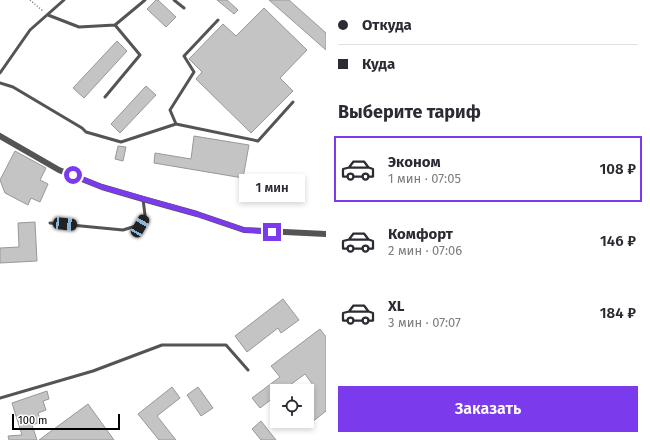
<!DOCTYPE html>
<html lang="ru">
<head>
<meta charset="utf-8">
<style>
	:root { --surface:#fff; --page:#f7f7f7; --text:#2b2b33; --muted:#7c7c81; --line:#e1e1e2; --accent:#7c3aed }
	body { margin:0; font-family:"Fira Sans",sans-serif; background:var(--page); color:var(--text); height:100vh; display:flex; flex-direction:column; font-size:15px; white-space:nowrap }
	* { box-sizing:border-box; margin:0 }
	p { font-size:13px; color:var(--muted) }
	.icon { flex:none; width:22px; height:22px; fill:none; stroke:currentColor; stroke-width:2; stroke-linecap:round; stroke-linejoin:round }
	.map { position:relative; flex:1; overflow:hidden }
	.side { display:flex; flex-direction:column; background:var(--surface); width:324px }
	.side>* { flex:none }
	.guide { display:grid; align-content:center; height:88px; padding:0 12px; background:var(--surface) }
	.controls { position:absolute; left:270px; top:384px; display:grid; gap:8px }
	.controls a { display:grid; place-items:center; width:44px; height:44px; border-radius:0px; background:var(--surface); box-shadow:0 2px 6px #0003; font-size:20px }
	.scale { position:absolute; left:12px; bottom:10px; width:108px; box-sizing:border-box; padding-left:4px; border:2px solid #000; border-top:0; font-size:11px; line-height:14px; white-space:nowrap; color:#000; -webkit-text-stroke:3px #fff; paint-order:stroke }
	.end { position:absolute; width:18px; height:18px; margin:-9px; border:5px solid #7c3aed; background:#fff; box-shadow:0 0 0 2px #fff }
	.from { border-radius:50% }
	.bubble { position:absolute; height:28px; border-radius:0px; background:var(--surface); box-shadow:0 2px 6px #0003; font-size:13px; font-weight:600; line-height:28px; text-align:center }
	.car { position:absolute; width:12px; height:24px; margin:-12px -6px; border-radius:5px; box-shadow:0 0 3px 1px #0007; background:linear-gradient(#222 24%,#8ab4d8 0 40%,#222 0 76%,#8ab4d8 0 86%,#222 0) }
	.guide b { display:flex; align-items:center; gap:14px; height:38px; font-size:15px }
	.guide b+b { border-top:1px solid var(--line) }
	.guide i { width:10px; height:10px; background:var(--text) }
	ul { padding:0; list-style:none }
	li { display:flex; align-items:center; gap:12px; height:66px; margin:0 8px 6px; padding:0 4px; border:2px solid transparent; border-radius:0px }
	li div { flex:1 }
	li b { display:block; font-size:15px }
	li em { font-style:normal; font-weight:600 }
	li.on { border-color:var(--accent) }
	li>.icon { width:36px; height:36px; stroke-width:1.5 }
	h2 { padding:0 12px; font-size:18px; line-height:48px }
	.button { display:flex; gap:8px; margin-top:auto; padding:8px 12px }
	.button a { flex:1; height:46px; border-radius:0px; background:var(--accent); color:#fff; font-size:16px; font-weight:600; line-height:46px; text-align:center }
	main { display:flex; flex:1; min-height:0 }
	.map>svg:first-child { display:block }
	.building { fill:#c4c4c4; stroke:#989898 }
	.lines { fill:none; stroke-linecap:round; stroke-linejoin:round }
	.path { stroke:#767676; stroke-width:1.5; stroke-dasharray:1 2; stroke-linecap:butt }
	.lane { stroke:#545454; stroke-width:3 }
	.street { stroke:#545454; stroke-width:6 }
	.route { stroke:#7c3aed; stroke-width:5 }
</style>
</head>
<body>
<main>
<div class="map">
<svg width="326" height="440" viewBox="0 0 326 440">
	<rect width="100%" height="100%" fill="#fff"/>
	<!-- building -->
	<path class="building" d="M156,0H158L176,17L166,27L147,9Z
		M217,0H227L238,10L234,14Z
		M269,0H289L326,33V50Z
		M264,8L307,50L280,78L293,91L251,133L196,79L202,72L189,59L223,24L236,36Z
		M117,41L127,51L84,98L73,88Z
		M146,86L156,95L120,133L111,124Z
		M194,136L249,145L243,178L154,163L155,153L191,159Z
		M118,146L126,147L123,161L115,159Z
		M15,151L46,168L40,180L48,184L40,202L31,198L28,205L5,193L0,180Z
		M35,222L37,261L0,263V248L19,247L18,223Z
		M283,299L299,320L281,333L278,328L247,352L235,336Z
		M320,329L326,337V411L307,426V390L313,385L305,374L282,391H277V395L260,408L252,398L280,377L271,366Z
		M172,387L180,398L157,416L176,440H159L138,414Z
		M198,387L213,408L201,416L187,395Z
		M47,391L49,399L43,401L46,410L38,413L41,422L32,425L37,440H9L8,436L22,435L12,403Z
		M88,404L114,440H39Z
		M261,421L276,440H261L252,429Z"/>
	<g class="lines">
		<!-- path -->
		<path class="path" d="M30,0L43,11"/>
		<!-- lane -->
		<path class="lane" d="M174,0L184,8
			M48,15L79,27L115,25L140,55L105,97
			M115,25L145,0
			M0,73L30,30L64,0
			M0,83L13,87L82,128L86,132L121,142L176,124L258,141L293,102
			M176,124L170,110L194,72L184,56L218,20
			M50,223L123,230L139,225L145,215L143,199
			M0,398L93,371L162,345H226L248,370"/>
		<!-- street -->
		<path class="street" d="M0,136L59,170L102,187L143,199L197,214L244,230L326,234"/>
	</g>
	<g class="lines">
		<!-- route -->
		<path class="route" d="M73,175L102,187L197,214L244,230L272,232"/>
	</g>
</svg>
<div class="controls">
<a><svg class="icon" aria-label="locate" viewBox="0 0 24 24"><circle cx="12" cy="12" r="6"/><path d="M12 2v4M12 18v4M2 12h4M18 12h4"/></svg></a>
</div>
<div class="scale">100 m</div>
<i class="end from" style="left:73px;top:175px"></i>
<i class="end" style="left:272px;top:232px"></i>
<div class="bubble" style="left:239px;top:174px;width:66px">1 мин</div>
<i class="car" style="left:65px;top:224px;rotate:96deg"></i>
<i class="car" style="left:140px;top:226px;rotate:30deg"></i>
</div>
<section class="side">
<div class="guide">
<b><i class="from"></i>Откуда</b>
<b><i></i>Куда</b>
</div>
<h2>Выберите тариф</h2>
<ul>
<li class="on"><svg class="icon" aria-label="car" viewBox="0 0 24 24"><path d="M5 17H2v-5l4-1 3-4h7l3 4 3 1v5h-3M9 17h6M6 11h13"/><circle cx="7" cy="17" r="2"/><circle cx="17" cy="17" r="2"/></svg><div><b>Эконом</b><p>1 мин · 07:05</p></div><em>108 ₽</em></li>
<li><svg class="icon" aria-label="car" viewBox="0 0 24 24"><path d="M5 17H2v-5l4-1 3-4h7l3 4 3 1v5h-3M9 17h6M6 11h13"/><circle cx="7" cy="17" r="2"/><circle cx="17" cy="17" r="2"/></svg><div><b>Комфорт</b><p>2 мин · 07:06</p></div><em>146 ₽</em></li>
<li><svg class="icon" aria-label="car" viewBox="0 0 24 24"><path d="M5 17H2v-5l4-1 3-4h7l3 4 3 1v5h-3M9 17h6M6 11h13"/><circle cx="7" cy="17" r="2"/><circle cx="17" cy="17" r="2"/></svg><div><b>XL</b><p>3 мин · 07:07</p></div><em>184 ₽</em></li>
</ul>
<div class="button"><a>Заказать</a></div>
</section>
</main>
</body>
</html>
